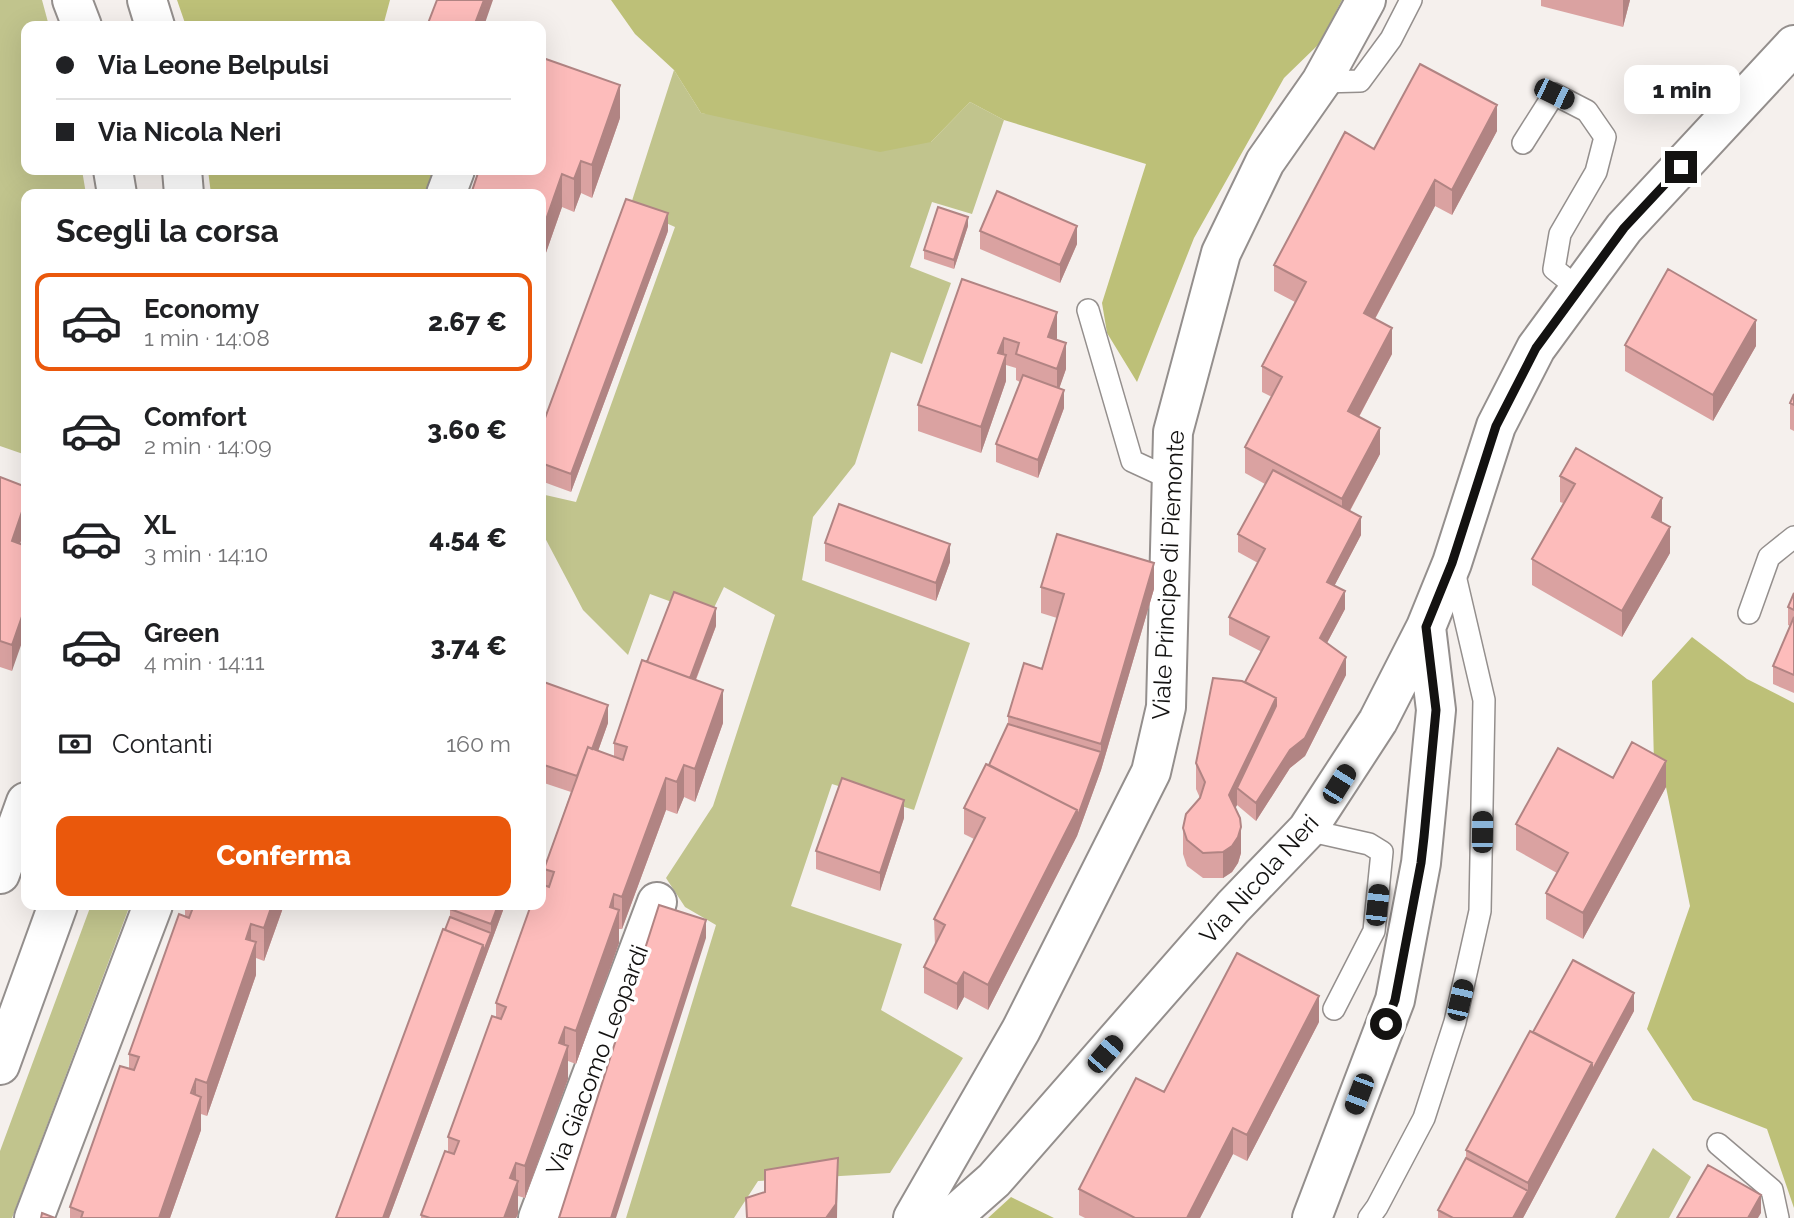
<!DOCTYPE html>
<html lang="it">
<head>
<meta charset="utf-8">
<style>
	:root { --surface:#fff; --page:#f6f6f6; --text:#202124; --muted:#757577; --line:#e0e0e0; --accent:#ea580c }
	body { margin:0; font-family:Raleway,sans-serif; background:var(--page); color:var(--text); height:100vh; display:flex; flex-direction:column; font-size:26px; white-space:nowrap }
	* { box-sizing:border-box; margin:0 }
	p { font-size:23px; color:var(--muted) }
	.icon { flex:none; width:38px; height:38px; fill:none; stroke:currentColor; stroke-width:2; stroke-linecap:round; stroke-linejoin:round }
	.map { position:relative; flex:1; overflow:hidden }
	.drawer { position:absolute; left:21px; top:189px; width:525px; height:721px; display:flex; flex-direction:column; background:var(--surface); border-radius:14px; box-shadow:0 7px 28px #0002 }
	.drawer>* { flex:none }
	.hud { position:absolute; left:21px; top:21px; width:525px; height:154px; border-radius:14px; box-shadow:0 7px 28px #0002; display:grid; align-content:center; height:154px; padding:0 35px; background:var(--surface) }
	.end { position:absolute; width:32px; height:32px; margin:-16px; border:9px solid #131211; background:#fff; box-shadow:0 0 0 4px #fff }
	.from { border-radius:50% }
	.bubble { position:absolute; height:49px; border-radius:14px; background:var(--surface); box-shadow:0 7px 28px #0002; font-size:23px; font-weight:800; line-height:49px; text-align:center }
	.car { position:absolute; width:21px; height:42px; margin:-21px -10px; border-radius:9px; box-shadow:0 0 5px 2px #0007; background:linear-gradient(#222 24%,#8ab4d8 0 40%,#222 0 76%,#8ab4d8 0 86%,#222 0) }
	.hud b { display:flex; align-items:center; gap:24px; height:66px; font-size:26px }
	.hud b+b { border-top:2px solid var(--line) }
	.hud i { width:18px; height:18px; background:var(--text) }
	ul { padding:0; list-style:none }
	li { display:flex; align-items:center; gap:21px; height:98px; margin:0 14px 10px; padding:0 21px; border:4px solid transparent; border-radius:14px }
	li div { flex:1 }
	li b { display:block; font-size:26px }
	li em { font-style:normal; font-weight:800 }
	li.active { border-color:var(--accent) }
	li>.icon { width:63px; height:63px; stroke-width:1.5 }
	h2 { padding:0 35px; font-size:32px; line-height:84px }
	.pay { display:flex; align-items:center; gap:18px; height:77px; padding:0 35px; font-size:26px }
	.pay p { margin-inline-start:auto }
	.button { display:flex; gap:14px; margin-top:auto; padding:14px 35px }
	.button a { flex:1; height:80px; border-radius:14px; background:var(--accent); color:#fff; font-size:28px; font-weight:800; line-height:80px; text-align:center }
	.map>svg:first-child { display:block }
	.green { fill:#c1c48d }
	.forest { fill:#bdc078 }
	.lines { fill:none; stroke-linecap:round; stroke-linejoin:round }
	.lane-casing { stroke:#948f8d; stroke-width:24 }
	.street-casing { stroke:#948f8d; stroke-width:42 }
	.secondary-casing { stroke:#948f8d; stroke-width:42 }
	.lane { stroke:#fff; stroke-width:21 }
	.street { stroke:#fff; stroke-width:38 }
	.secondary { stroke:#fff; stroke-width:38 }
	.wall { fill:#daa2a1 }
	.shaded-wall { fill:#b18483 }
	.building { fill:#fdbcbb; stroke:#b18483; stroke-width:2 }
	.route { stroke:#131211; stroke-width:9 }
	.labels { text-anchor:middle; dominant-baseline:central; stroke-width:7; stroke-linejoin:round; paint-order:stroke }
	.street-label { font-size:24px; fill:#131211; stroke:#fff }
</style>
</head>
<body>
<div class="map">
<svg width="1794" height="1218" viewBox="0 0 1794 1218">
	<rect width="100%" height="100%" fill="#f5f0ed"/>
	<!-- green -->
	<path class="green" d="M0,0H42L49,26H26V170H82L86,194H26V455L0,446Z
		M674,70L701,113L931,142L970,102L1004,120L972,214L932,202L910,267L951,283L922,364L891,352L855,464L813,517L802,580L970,643L914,810L832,784L791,906L902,944L881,1010L963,1058L890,1173L758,1181L734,1218H626L716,925L685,907L666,878L713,806L775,615L724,587L710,616L650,594L628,655L583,610L544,536L541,521V494L576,502L675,227L630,207Z
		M91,905H130L12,1218H0V1151Z
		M1653,1148L1691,1177L1669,1218H1615Z"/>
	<!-- forest -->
	<path class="forest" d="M177,0H390L383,26H186Z
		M611,0H1342L1319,44L1284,78L1194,238L1137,382L1107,333L1102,303L1146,164L1004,120L970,102L931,142L880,152L701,113L674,70L635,34Z
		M208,170H441L433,194H211Z
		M1692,637L1747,679L1794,703V1208L1767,1129L1693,1100L1647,1029L1690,906L1666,787L1654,764L1652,681Z
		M1011,1197L1054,1218H988Z"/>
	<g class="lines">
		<!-- lane casing -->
		<g class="lane-casing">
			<path id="lane" d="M1321,82L1360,81L1391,39L1411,0
				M1523,143L1554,94L1587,111L1605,137L1596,172L1560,234L1554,269L1579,289
				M1088,310L1132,461L1171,479
				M1749,613L1769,557L1794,537
				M1307,830L1369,844L1382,852L1374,931L1334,1009
				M1718,1144L1772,1190L1778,1218
				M1369,1218L1377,1207L1424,1118L1455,1022L1480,911L1484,700L1453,567"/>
		</g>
		<!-- street casing -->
		<g class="street-casing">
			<path id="street" d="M72,0L82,26
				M147,0L155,26
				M113,170L117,194
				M182,170L184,194
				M446,194L455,170
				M0,874L26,802
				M0,1065L58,905
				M34,1218L153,905
				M538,1218L657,902
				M951,1218L994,1180L1233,907L1307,830L1378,721L1426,627L1452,563L1496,426L1536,348L1624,228L1794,45
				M1312,1218L1395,1000L1421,863L1436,710L1426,627"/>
		</g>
		<!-- secondary casing -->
		<g class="secondary-casing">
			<path id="secondary" d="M913,1218L1021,1030L1151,772L1166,707L1173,432L1221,253L1265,162L1321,82L1366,0"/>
		</g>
		<!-- lane -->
		<use href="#lane" class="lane"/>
		<!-- street -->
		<use href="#street" class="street"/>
		<!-- secondary -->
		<use href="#secondary" class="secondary"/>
	</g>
	<!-- wall -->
	<path class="wall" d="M1541,0H1630L1623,27L1541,6Z
		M620,118L592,198L581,193L574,212L562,207L541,267V194Z
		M1497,131L1452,215L1435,206L1375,319L1392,354L1359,417L1380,454L1350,511L1361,535L1334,586L1345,609L1327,643L1346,675L1305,756L1290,768L1256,821L1237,805L1235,808L1241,853L1238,863L1232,872L1223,878H1203L1187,866L1183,854V828L1200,798L1196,789V763L1245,682L1262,652L1229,635V617L1258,563L1238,552V534L1265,484L1245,473V447L1272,397L1262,392V366L1295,302L1274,291V265L1374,149Z
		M968,226L954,269L924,259V250Z
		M668,231L571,492L541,481V429Z
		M980,231L1077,244L1060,283L980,249Z
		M962,279L1057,338V340L1066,369L1059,388L1064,408L1038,478L996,462V444L1020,382L1016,380V368L1006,365V381L981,453L918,431V405Z
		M1625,345L1756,346L1713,421L1625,371Z
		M1794,394V431L1790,429V403Z
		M1560,476L1662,522L1670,553L1622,637L1532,585V559L1563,503L1560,502Z
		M0,477L26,487V526L20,544L12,671L0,667Z
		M825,543L950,562L936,601L825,561Z
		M1041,587L1154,589L1101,770L1077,836L988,1010L964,997L957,1010L924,993V967L935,946L934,919L974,839L964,834V808L989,765L1008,724V716L1042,669L1057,618L1041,613Z
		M1794,593V693L1773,684V666L1790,626L1788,625V607Z
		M716,626L696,680L723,723L695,802L684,797L677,814L666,810L622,929H619V943L576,1064L568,1061V1079L525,1198L518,1196V1214L516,1218H421V1215L448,1152V1137L496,1017V1003L544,885V869L571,792L541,782V681L608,723L598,751L614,756V743L647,662Z
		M1613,778L1666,787L1583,939L1546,919V893L1557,873L1516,850V824Z
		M904,818L880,891L816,869V851Z
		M185,905H284L264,961L256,958V975L207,1116L201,1114V1130L170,1218H70V1207L129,1069V1054L185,916Z
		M505,905L389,1218L445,930L450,917V909Z
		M1634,1011L1523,1218H1438V1210L1466,1158V1150L1533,1032Z
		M1319,1022L1247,1161L1233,1154L1200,1218H1085L1079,1215V1189Z"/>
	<!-- shaded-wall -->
	<path class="shaded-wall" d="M484,0H493L484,26H474Z
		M1623,0H1630L1623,27Z
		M620,85V118L592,198V165Z
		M1497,105V131L1452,215V190Z
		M581,161V193L574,212V179Z
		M562,174V207L541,267V234Z
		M1435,180V206L1364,339V313Z
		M668,213V231L571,492V474Z
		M968,217V226L954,269V260Z
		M1077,226V244L1060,283V265Z
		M1057,312V338L1048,363V337Z
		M1756,320V346L1713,421V395Z
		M1392,328V354L1348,437V411Z
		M1004,338V363L1006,355V381L981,453V427L998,353Z
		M1066,343V369L1057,395V369Z
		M1064,390V408L1038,478V460Z
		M1380,428V454L1342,525V499Z
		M1662,498V524L1652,517Z
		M26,500V526L12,567V541Z
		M1361,517V535L1327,600V582Z
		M1670,527V553L1622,637V611Z
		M950,544V562L936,601V583Z
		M1154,563V589L1101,770L1077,836V818L1101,752V744Z
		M1345,591V609L1320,656V638Z
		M26,605V631L12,671V645Z
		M716,608V626L684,710V691Z
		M1346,657V675L1305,756L1290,768L1256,821V803Z
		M723,690V723L695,802V769Z
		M1276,698V724L1237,788V805L1229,821V795Z
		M608,705V723L582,796V778Z
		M1666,761V787L1583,939V913Z
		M684,765V797L677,814V782Z
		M666,778V810L622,929V897Z
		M904,800V818L880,891V873Z
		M1077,810V836L988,1010V985Z
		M1241,827V853L1238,863L1232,872L1223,878V852Z
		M614,894V924L619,910V943L576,1064V1031L610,907Z
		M272,905H284L264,961V928Z
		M498,905H505L389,1218H383L483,945L491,933V924Z
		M706,920V938L616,1218H611Z
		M251,924V957L256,942V975L207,1116V1083L246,939Z
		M964,972V997L957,1010V984Z
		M1634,993V1011L1592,1089L1523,1218H1513L1528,1191V1183L1592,1063Z
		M1319,996V1022L1247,1161V1135Z
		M565,1027V1056L568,1046V1079L525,1198V1166L559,1043Z
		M196,1079V1112L201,1097V1130L170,1218H159Z
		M1233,1128V1154L1200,1218H1187Z
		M838,1158L837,1218H826Z
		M516,1163V1187L518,1181V1214L516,1218H504L510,1178Z
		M1761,1195V1213L1758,1218H1748Z"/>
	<!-- building -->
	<path class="building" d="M437,0H484L474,26H427Z
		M543,58L620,85L592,165L581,161L574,179L562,174L541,234V194H471L479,170H541V66Z
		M1420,64L1497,105L1452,190L1435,180L1364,313L1392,328L1348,411L1380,428L1342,499L1245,447L1282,377L1262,366L1306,282L1274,265L1345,132L1374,149Z
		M997,191L1077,226L1060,265L980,231Z
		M626,199L668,213L571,474L541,463V429Z
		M938,207L968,217L954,260L924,250Z
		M1668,269L1756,320L1713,395L1625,345Z
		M962,279L1057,312L1048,337L1066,343L1057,369L1016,354L1019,343L1004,338L998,353L1006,355L981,427L918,405Z
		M1023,375L1064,390L1038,460L996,444Z
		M1794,394V405L1790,403Z
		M1576,448L1662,498L1652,517L1670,527L1622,611L1532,559L1575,484L1560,476Z
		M1273,470L1361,517L1327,582L1345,591L1320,638L1346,657L1305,738L1290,750L1256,803L1237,788L1276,706V698L1245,682L1269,637L1229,617L1265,549L1238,534Z
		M0,477L26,487V500L12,541L26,546V605L12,645L0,641Z
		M839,504L950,544L936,583L825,543Z
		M1057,534L1154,563L1101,744L1008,716L1024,663L1042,669L1064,594L1041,587Z
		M674,592L716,608L690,678L647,662Z
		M1794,593V610L1788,607Z
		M1794,617V675L1773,666Z
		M642,660L723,690L695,769L684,765L677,782L666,778L622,897L614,894L610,907L619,910L576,1031L565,1027L559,1043L568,1046L525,1166L516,1163L510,1178L518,1181L504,1218H430L421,1215L445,1151L454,1154L459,1141L448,1137L492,1016L501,1019L506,1007L496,1003L531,905H541V884L549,887L554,872L544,869L588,747L623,760L627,747L614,743Z
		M1213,678L1242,681L1276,698L1229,795L1240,818L1241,827L1238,837L1232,846L1223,852L1203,853L1187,840L1183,828L1186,814L1200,798L1205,782L1196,763Z
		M541,681L608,705L592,749L588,747L577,776L541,764Z
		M1008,724L1101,752L1077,818V810L989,765Z
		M1632,742L1666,761L1583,913L1546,893L1568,853L1516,824L1558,748L1613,778Z
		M986,764L1077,810L988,985L964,972L957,984L924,967L945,925L934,919L985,818L964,808Z
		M842,778L904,800L880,873L816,851Z
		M194,905H272L264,928L251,924L246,939L256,942L207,1083L196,1079L191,1093L201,1097L159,1218H81L83,1212L70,1207L120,1066L134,1070L139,1057L129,1054L179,914L189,918Z
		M451,905H498L491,924L450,909Z
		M659,905L706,920L611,1218H559Z
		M450,917L491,933L483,953V945L445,930Z
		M443,929L483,945L383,1218H336Z
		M1237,953L1319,996L1247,1135L1233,1128L1187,1218H1135L1079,1189L1136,1078L1164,1092Z
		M1573,960L1634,993L1592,1071V1063L1533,1032Z
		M1530,1031L1592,1063L1528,1183L1466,1150Z
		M838,1158L836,1204L826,1218H747L746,1198L765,1192V1170Z
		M1466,1158L1528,1191L1513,1218H1453L1438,1210Z
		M1708,1165L1761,1195L1748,1218H1677Z
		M42,1213L55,1218H41Z"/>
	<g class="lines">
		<!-- route -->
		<path class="route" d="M1386,1024L1395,1000L1421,863L1424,837L1436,710L1426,627L1452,563L1496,426L1536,348L1624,228L1681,167"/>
	</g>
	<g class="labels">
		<!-- street labels -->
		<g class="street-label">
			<text transform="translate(1168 575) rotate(-87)">Viale Principe di Piemonte</text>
			<text transform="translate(1259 879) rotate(-48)">Via Nicola Neri</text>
			<text transform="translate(597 1060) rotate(-69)">Via Giacomo Leopardi</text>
		</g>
	</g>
</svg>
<i class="end from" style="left:1386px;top:1024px"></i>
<i class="end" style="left:1681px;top:167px"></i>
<div class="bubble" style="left:1624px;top:65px;width:116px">1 min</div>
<i class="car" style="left:1554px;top:94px;rotate:116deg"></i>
<i class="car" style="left:1339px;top:784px;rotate:32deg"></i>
<i class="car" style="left:1482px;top:832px;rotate:1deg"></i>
<i class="car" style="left:1377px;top:905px;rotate:6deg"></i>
<i class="car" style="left:1460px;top:1000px;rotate:13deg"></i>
<i class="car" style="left:1105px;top:1054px;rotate:41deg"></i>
<i class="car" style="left:1359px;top:1094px;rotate:201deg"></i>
<div class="hud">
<b><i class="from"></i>Via Leone Belpulsi</b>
<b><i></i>Via Nicola Neri</b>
</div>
<section class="drawer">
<h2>Scegli la corsa</h2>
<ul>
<li class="active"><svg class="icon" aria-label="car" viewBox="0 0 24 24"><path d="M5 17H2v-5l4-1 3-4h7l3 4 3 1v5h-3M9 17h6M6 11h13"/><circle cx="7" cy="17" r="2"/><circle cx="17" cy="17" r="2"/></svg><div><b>Economy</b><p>1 min · 14:08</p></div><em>2.67 €</em></li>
<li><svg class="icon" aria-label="car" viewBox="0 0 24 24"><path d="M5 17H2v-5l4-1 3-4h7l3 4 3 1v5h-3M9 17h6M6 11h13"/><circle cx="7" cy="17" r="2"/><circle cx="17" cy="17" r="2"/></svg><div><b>Comfort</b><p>2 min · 14:09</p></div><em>3.60 €</em></li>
<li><svg class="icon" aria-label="car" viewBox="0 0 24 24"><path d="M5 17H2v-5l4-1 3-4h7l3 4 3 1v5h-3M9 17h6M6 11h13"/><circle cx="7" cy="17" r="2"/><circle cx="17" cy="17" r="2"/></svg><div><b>XL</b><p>3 min · 14:10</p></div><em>4.54 €</em></li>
<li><svg class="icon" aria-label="car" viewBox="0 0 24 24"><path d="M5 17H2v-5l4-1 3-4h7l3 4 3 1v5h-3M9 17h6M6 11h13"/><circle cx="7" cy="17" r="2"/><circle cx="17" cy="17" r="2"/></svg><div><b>Green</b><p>4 min · 14:11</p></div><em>3.74 €</em></li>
</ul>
<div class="pay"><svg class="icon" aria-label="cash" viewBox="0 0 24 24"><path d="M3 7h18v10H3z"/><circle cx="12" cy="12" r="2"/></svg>Contanti<p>160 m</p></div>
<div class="button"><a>Conferma</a></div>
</section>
</div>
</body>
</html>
